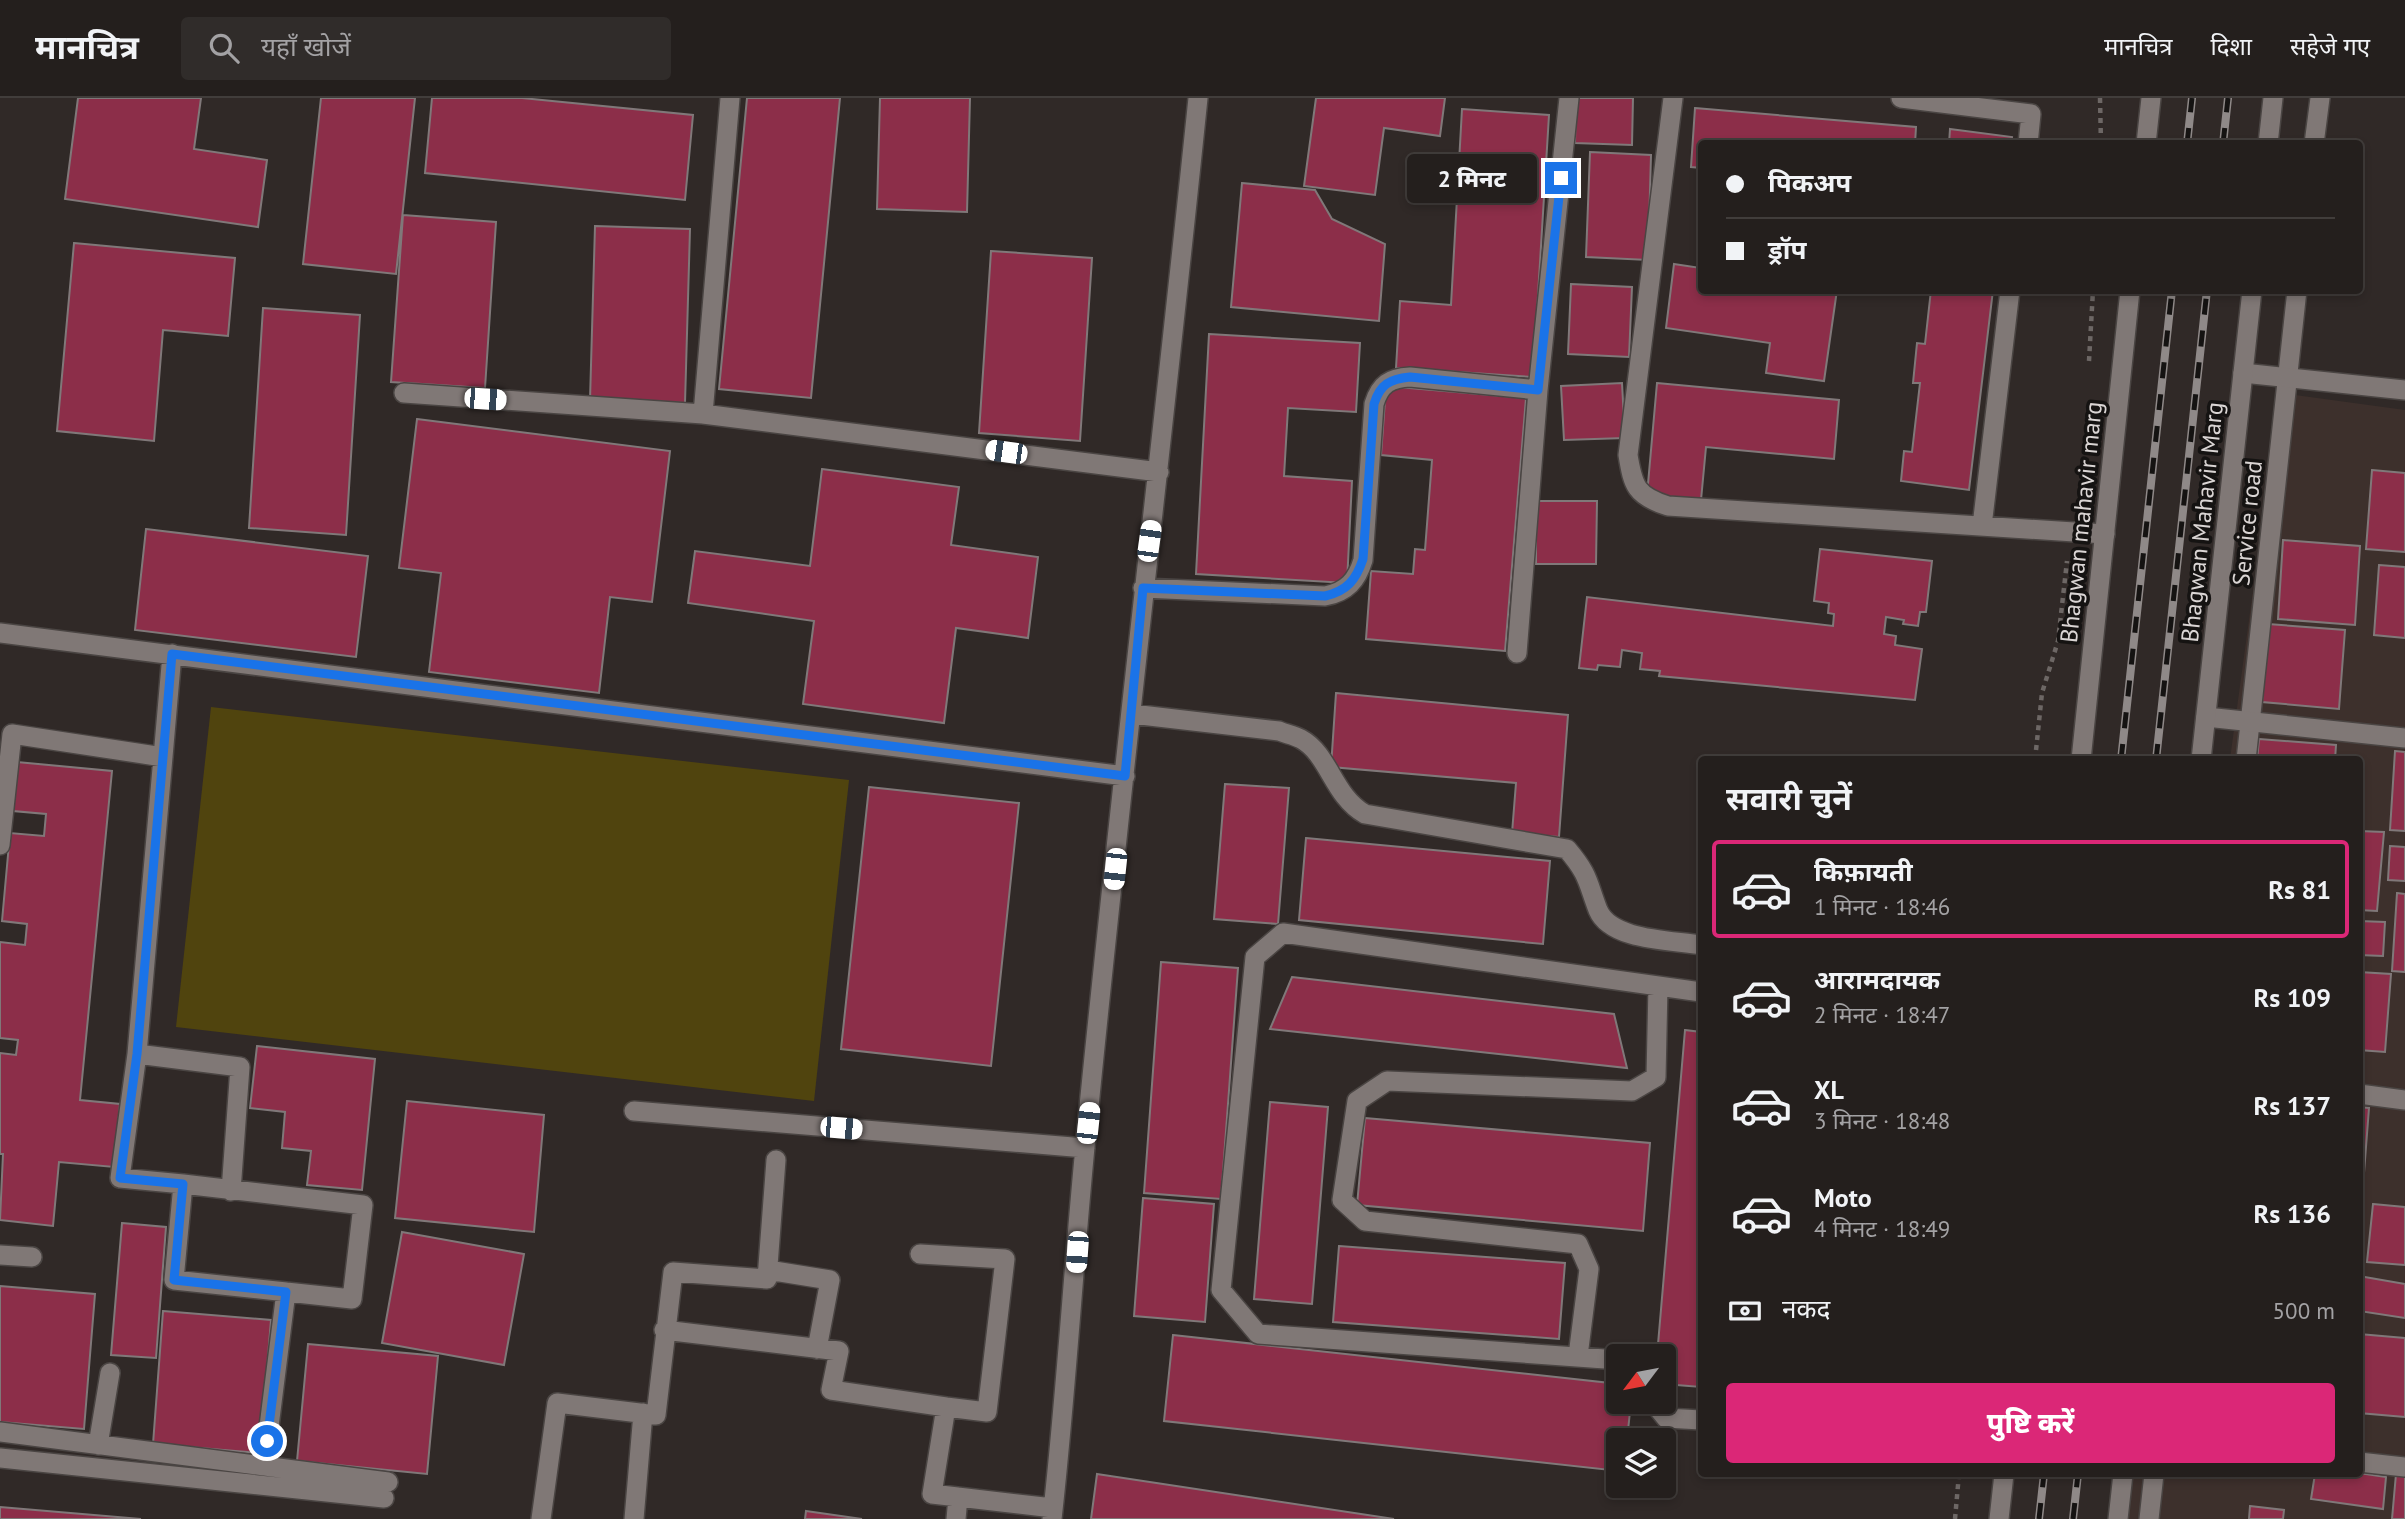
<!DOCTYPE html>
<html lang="hi">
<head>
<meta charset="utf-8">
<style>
	:root { --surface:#241f1d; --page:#302c2a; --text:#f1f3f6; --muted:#a3a2a4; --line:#413d3b; --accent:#db2777 }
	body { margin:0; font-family:"PT Sans","Noto Sans Devanagari",sans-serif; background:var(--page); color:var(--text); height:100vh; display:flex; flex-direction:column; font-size:26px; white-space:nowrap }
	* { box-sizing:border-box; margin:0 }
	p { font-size:23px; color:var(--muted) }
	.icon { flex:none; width:38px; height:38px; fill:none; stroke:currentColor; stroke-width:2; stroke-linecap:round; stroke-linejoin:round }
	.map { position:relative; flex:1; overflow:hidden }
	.panel { position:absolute; left:1698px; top:658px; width:665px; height:721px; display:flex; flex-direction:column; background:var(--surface); border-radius:7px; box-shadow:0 4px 10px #0003,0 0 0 2px var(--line) }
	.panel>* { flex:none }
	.hud { position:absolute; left:1698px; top:42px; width:665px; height:154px; border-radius:7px; box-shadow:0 4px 10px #0003,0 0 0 2px var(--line); display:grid; align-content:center; height:154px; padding:0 28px; background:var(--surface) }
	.needle { width:46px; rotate:238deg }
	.tools { position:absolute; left:1606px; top:1246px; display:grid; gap:14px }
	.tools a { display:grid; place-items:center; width:70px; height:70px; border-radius:7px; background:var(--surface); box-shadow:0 4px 10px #0003,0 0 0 2px var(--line); font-size:35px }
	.end { position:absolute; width:32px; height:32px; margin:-16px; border:9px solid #1a73e8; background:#fff; box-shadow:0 0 0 4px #fff }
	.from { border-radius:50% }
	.bubble { position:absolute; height:49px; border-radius:7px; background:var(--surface); box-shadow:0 4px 10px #0003,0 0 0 2px var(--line); font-size:23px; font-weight:800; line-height:49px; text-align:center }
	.car { position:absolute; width:21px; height:42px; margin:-21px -10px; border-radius:9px; box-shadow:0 0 5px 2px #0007; background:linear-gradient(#fff 24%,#345 0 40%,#fff 0 76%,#345 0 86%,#fff 0) }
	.hud b { display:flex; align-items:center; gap:24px; height:66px; font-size:26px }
	.hud b+b { border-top:2px solid var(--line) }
	.hud i { width:18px; height:18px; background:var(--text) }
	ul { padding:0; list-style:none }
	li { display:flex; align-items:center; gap:21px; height:98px; margin:0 14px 10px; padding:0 14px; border:4px solid transparent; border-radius:7px }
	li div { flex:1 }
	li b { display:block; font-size:26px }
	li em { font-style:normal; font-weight:800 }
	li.current { border-color:var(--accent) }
	li>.icon { width:63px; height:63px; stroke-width:1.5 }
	h2 { padding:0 28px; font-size:32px; line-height:84px }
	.pay { display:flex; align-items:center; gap:18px; height:77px; padding:0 28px; font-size:26px }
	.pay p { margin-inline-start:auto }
	.action { display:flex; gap:14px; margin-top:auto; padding:14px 28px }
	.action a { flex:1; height:80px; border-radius:7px; background:var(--accent); color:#fff; font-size:28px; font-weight:800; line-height:80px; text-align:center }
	header { display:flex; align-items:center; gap:42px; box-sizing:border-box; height:98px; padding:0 35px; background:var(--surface); border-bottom:2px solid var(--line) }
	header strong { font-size:33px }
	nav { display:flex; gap:38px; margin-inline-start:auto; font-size:24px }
	.search { width:490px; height:63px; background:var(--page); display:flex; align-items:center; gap:18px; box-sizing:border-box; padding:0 24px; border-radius:7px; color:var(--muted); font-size:26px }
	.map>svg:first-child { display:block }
	.built { fill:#3d302c }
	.green { fill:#50440e }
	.building { fill:#8c2e49; stroke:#807879; stroke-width:2 }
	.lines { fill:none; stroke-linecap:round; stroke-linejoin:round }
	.service-casing { stroke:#4a4543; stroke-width:22 }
	.minor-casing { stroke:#4a4543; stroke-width:22 }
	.secondary-casing { stroke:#4a4543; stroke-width:22 }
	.path { stroke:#6d6765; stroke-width:4.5; stroke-dasharray:5 5; stroke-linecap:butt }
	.service { stroke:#807876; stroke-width:19 }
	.minor { stroke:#807876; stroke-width:19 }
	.secondary { stroke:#807876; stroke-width:19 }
	.rail-casing { stroke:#8f8988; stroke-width:8 }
	.rail { stroke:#151312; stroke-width:5; stroke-dasharray:16; stroke-linecap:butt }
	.route { stroke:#1a73e8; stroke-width:9 }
	.labels { text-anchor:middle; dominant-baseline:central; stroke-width:7; stroke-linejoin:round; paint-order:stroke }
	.street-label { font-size:24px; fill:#dad5d4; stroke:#151312 }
</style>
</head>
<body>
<header>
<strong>मानचित्र</strong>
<div class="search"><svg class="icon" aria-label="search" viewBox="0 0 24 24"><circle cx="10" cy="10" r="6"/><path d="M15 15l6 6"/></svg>यहाँ खोजें</div>
<nav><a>मानचित्र</a><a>दिशा</a><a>सहेजे गए</a></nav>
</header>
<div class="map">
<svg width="2405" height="1421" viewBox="0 0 2405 1421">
	<rect width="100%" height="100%" fill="#302927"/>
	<!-- built -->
	<path class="built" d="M2280,295L2405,312V1421H2125L2132,1376H2359V662L2230,661Z"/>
	<!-- green -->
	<path class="green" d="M211,609L849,682L814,1003L176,929Z"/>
	<!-- building -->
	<path class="building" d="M78,0H201L194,51L267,62L258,129L65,101Z
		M321,0H415L396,176L303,166Z
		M432,0H522L693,17L685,102L425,75Z
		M747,0H840L811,300L719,291Z
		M880,0H970L967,114L877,111Z
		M1316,0H1445L1440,38L1384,30L1375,97L1304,88Z
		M1576,0H1633L1632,47L1575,45Z
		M1695,10L1916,29L1915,46H1701V70L1691,69Z
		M1462,11L1549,17L1533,279L1396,270L1400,203L1451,207Z
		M1950,31L2012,39L2011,46H1949Z
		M1590,54L1651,57L1648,162L1586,159Z
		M1242,85L1315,92L1332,121L1385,146L1379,223L1231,209Z
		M403,117L496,124L485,290L391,284Z
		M595,128L690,131L685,305L590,302Z
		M74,145L235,160L228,238L163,232L154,343L57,333Z
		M991,153L1092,160L1080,343L979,335Z
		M1674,166L1701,170V192H1837L1824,283L1766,275L1770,245L1666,230Z
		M1571,186L1632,189L1629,259L1568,256Z
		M1931,192H1993L1969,392L1901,383L1904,353L1912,354L1920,285H1913L1917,245L1925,246Z
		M263,210L360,217L346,437L249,430Z
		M1209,236L1360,245L1356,314L1288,310L1284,378L1352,383L1347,485L1196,476Z
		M1622,285L1625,340L1564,342L1561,288Z
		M1657,285L1839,302L1834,361L1706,349L1701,402L1647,397Z
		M1386,288L1526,300L1505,553L1366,541L1371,473L1413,476L1415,451L1425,452L1432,362L1381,357Z
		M417,321L670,353L652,504L610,499L599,595L429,574L441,475L399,470Z
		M822,371L959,389L951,447L1038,459L1028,540L956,530L944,625L803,606L814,523L688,505L695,453L810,468Z
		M2372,372L2405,375V454L2366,451Z
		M1536,403H1597L1596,466H1536Z
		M146,431L368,458L356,559L135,532Z
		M2283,442L2360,448L2355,527L2278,521Z
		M1820,451L1932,463L1926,514H1920L1918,528L1903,526L1904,522L1886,519L1884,536L1896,538L1895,547L1922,551L1915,602L1659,578L1660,573L1640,571L1642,555L1622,552L1620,569L1598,567L1597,572L1579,570L1587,499L1833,528L1834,516L1828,515L1829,505L1814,503Z
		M2379,467L2405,469V540L2374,537Z
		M2268,526L2345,532L2339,611L2262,604Z
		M1336,595L1568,617L1559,739L1512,735L1516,685L1331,669Z
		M2259,641L2336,647L2335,662H2257Z
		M2395,653L2405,654V733L2390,732Z
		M17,664L112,673L80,1002L120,1006L114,1069L59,1064L53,1128L0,1122L3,1056H0V955L16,957L18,942L0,940V844L25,847L27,826L2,823L10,735L44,738L46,716L13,713Z
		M1225,686L1289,690L1278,826L1214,821Z
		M869,689L1019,705L991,968L841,951Z
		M2359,733L2384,734L2377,813L2359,812Z
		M1306,740L1550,763L1543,846L1299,822Z
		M2390,748L2405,749V783L2388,782Z
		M2397,795L2405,796V874L2392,873Z
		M2359,823L2385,824L2383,858L2359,857Z
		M1161,864L1238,870L1221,1101L1144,1095Z
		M2359,874L2391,876L2385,954L2359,952Z
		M1292,879L1614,916L1627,970L1270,931Z
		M1685,932L1701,934V1289L1664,1286V1258H1657Z
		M257,948L375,961L362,1092L307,1087L311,1053L282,1050L285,1014L250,1010Z
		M407,1003L544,1017L534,1134L395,1120Z
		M1270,1004L1328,1009L1312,1206L1254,1201Z
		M2359,1009L2369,1010L2363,1088H2359Z
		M1365,1020L1650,1045L1643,1133L1357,1107Z
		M1143,1100L1214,1106L1205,1224L1134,1218Z
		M2373,1106L2405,1109V1167L2367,1164Z
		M122,1125L166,1129L156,1260L111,1257Z
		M402,1134L524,1156L504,1267L382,1245Z
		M1339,1148L1565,1165L1559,1241L1333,1224Z
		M2359,1178L2405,1186V1220L2359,1213Z
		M0,1188L95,1196L84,1331L0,1324Z
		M163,1213L271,1222L260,1355L153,1346Z
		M2359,1236L2405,1240V1319L2359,1315Z
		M1173,1237L1619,1286V1304H1631L1627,1342H1619V1373L1164,1323Z
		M308,1246L438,1258L427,1376L297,1363Z
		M2359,1375L2386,1379L2383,1411L2311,1401L2315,1376Z
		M1097,1376L1394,1421H1091Z
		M2396,1376L2405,1377V1421H2392Z
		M2250,1408L2284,1412L2283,1421H2249Z
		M0,1409L141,1421H0Z
		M806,1413L862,1421H805Z"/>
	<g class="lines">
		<!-- service casing -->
		<g class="service-casing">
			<path id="service" d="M2314,46L2320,0
				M2246,662L2297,192
				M2149,1421L2154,1376"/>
		</g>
		<!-- minor casing -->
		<g class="minor-casing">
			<path id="minor" d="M1673,0L1628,357C1633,388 1636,398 1668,408L2105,436
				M1901,0L2031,16L2028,46
				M2243,275L2405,292
				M404,295L703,316L1159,374
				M703,316L730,0
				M1982,428L2010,192
				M1143,490L1325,498C1347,494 1357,482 1363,462L1374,306C1380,286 1390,280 1410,279L1538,292
				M0,535L1125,678
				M1517,555L1538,292L1569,0
				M172,556L137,956L240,969L231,1093
				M1132,616L1279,633C1286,636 1294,637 1301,641C1329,656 1333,698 1365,716L1567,751C1589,777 1587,783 1598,812C1611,843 1672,842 1701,847
				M2206,619L2405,640
				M0,747L12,636L163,659
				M137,956L120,1080L183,1086
				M2359,996L2405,1002
				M634,1013L1085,1050
				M183,1086L363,1107L352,1201L174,1182Z
				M920,1156L1005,1161L987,1314L946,1309
				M0,1157L32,1159
				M768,1172L830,1182L817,1251
				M664,1232L839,1253L831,1292L946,1309L932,1396L1053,1410
				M1578,1258L1589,1171L1578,1146L1365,1123L1342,1102L1357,1003L1387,983L1632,993L1656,979L1658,888
				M1619,1262L1258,1236L1221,1192L1255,859L1283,835L1701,894
				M1653,1304L1666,1320L1701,1322
				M0,1334L388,1384
				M98,1347L110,1275
				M0,1360L384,1400
				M2359,1364L2405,1369
				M264,1368L286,1194
				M541,1421L557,1305L656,1317L673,1174L767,1181L776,1062
				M634,1421L643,1315
				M956,1421L958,1399
				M1052,1421C1066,1297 1073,1173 1085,1049C1119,699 1162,350 1198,0"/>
		</g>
		<!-- secondary casing -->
		<g class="secondary-casing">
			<path id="secondary" d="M2146,46L2151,0
				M2268,46L2273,0
				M2081,662L2130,192
				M2201,662L2252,192
				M1999,1421L2004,1376
				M2118,1421L2123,1376"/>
		</g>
		<!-- path -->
		<path class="path" d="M2100,0L2101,46
			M2089,263L2093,192
			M2035,662L2042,595L2058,543L2067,463
			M1955,1421L1959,1376"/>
		<!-- service -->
		<use href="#service" class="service"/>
		<!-- minor -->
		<use href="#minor" class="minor"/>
		<!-- secondary -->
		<use href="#secondary" class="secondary"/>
		<!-- rail casing -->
		<g class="rail-casing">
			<path id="rail" d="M2187,46L2192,0
				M2223,46L2228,0
				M2121,662L2172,192
				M2156,662L2207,192
				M2039,1421L2044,1376
				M2073,1421L2078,1376"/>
		</g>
		<!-- rail -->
		<use href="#rail" class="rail"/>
	</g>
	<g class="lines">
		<!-- route -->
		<path class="route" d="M267,1343L286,1194L174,1182L183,1086L120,1080L137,956L172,556L1125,678L1143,490L1325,498C1347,493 1356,482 1363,461L1374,306C1380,286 1390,281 1410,279L1538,292L1561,80"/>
	</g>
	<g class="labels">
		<!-- street labels -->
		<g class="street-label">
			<text transform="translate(2081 424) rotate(-84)">Bhagwan mahavir marg</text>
			<text transform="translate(2202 424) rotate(-84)">Bhagwan Mahavir Marg</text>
			<text transform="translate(2247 425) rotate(-84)">Service road</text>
		</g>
	</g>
</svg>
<div class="tools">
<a><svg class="needle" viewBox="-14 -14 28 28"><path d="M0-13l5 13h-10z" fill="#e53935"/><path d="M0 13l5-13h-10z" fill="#a3a2a4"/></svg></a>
<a><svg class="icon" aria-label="layers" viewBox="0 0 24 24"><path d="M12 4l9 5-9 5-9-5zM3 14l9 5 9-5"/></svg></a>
</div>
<i class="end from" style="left:267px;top:1343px"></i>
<i class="end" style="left:1561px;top:80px"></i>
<div class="bubble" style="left:1407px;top:56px;width:130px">2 मिनट</div>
<i class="car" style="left:485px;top:301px;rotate:94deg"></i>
<i class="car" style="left:1006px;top:354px;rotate:278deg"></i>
<i class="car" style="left:1149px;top:443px;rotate:8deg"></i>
<i class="car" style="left:1115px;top:771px;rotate:186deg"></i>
<i class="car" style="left:1088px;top:1025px;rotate:6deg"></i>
<i class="car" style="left:841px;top:1030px;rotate:95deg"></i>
<i class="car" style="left:1077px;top:1154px;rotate:184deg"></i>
<div class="hud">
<b><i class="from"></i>पिकअप</b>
<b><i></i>ड्रॉप</b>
</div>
<section class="panel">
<h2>सवारी चुनें</h2>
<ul>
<li class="current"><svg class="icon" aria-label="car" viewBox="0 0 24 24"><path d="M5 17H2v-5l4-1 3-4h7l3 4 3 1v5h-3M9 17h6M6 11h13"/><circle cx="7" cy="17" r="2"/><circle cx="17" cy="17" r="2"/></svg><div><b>किफ़ायती</b><p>1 मिनट · 18:46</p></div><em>Rs 81</em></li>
<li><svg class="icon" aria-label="car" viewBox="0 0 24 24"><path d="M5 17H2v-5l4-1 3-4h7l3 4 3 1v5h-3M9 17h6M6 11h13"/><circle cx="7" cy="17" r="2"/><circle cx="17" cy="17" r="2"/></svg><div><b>आरामदायक</b><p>2 मिनट · 18:47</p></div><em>Rs 109</em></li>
<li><svg class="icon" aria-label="car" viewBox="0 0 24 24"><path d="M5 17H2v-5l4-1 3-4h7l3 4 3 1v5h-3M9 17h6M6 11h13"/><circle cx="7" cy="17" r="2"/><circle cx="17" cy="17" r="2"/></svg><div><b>XL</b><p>3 मिनट · 18:48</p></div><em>Rs 137</em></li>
<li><svg class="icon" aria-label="car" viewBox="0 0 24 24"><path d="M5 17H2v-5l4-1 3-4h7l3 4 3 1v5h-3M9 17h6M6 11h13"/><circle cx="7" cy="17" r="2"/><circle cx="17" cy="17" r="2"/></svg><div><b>Moto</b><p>4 मिनट · 18:49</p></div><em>Rs 136</em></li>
</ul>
<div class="pay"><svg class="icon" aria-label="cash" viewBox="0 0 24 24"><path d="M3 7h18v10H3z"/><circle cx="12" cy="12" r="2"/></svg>नकद<p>500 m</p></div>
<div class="action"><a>पुष्टि करें</a></div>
</section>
</div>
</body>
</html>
